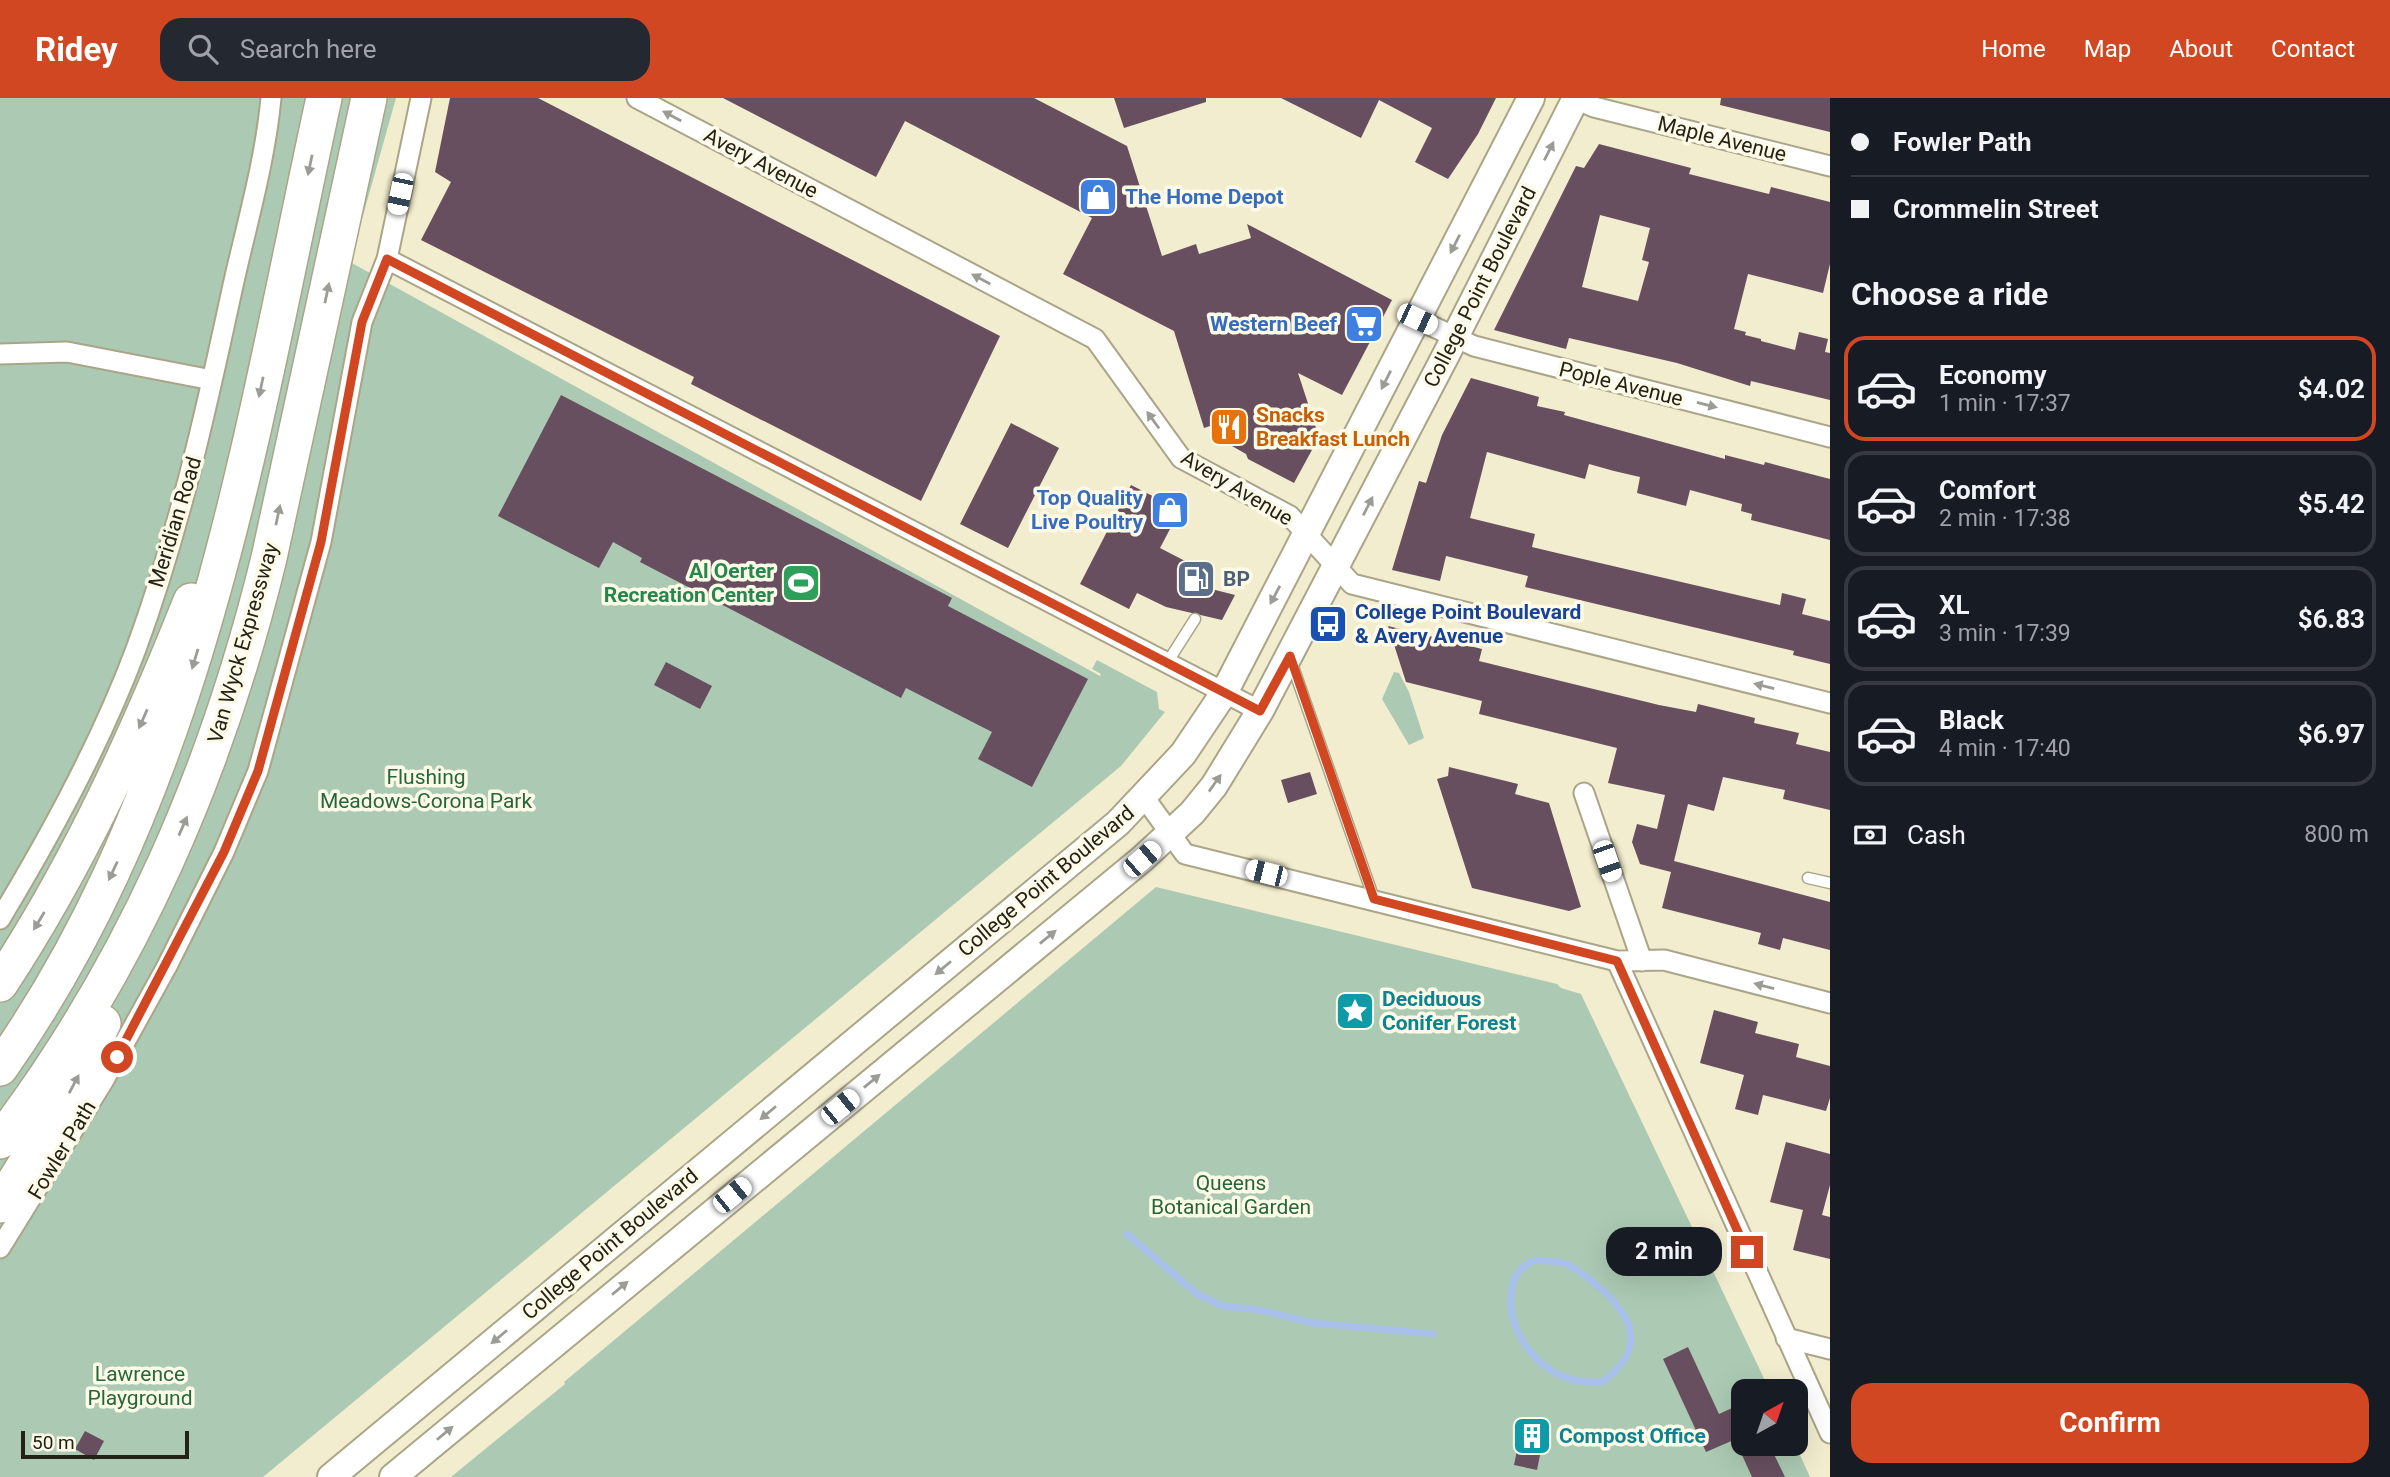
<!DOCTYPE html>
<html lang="en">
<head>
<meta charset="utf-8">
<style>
	:root { --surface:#171b24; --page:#242831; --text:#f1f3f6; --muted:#9ea1a6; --line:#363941; --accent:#d04722 }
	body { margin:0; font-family:Roboto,sans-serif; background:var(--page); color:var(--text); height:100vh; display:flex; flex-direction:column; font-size:26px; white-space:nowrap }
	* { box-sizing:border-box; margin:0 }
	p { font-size:23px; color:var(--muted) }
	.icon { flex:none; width:38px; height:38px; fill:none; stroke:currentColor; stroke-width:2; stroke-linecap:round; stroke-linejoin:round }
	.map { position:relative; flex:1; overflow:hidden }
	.drawer { display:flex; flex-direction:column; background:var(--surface); width:560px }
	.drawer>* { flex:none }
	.hud { display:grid; align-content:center; height:154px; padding:0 21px; background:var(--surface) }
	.needle { width:46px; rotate:40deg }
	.controls { position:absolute; left:1731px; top:1281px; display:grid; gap:14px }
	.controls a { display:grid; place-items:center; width:77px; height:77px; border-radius:14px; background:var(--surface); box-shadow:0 7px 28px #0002; font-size:35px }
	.scale { position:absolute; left:21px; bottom:18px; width:168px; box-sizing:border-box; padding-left:7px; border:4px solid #242217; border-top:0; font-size:19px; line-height:24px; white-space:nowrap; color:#242217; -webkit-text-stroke:5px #fefae8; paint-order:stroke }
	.end { position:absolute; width:32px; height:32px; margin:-16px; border:9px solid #d04722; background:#fff; box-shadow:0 0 0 4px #fff }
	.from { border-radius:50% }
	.bubble { position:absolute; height:49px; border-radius:21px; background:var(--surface); box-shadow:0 7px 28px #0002; font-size:23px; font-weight:700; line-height:49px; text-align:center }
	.car { position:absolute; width:21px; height:42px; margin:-21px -10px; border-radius:9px; box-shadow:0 0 5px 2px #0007; background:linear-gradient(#fff 24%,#345 0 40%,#fff 0 76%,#345 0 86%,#fff 0) }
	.hud b { display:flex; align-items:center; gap:24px; height:66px; font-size:26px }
	.hud b+b { border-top:2px solid var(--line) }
	.hud i { width:18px; height:18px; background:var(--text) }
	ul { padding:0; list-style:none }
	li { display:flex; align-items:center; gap:21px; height:105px; margin:0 14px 10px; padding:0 7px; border:4px solid var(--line); border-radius:21px }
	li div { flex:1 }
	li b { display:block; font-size:26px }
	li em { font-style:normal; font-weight:700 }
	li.current { border-color:var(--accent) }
	li>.icon { width:63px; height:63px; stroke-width:1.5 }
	h2 { padding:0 21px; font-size:32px; line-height:84px }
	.pay { display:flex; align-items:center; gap:18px; height:77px; padding:0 21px; font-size:26px }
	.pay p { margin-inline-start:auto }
	.button { display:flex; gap:14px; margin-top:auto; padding:14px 21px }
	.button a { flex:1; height:80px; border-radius:21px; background:var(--accent); color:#fff; font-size:28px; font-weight:700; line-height:80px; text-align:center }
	header { display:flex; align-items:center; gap:42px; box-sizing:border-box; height:98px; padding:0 35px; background:var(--accent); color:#fff }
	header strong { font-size:33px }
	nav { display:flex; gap:38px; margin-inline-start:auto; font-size:24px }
	.search { width:490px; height:63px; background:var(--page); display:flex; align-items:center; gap:18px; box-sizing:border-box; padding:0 24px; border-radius:21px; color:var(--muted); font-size:26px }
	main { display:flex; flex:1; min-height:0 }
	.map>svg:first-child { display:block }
	.green { fill:#accab3 }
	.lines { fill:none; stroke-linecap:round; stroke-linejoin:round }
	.stream { stroke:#a9c0ea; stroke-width:7 }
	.building { fill:#674f5f; fill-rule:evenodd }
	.lane-casing { stroke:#aaa588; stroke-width:13 }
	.street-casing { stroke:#aaa588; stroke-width:23 }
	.secondary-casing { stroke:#aaa588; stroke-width:30 }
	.highway-casing { stroke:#aaa588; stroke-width:38 }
	.lane { stroke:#fff; stroke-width:10 }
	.street { stroke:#fff; stroke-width:19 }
	.secondary { stroke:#fff; stroke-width:26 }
	.highway { stroke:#fff; stroke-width:35 }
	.oneway { fill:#9c9c97 }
	.route { stroke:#d04722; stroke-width:9 }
	.labels { text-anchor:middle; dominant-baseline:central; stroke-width:7; stroke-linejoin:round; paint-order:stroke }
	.street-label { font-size:21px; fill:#242217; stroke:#fefae8 }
	.shop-label { font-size:21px; font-weight:bold; fill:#366cbe; stroke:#fefae8; text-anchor:end }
	.food-label { font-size:21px; font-weight:bold; fill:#c56008; stroke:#fefae8; text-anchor:start }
	.leisure-label { font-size:21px; font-weight:bold; fill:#27864d; stroke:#fefae8; text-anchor:end }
	.service-label { font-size:21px; font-weight:bold; fill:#4e5e75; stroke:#fefae8; text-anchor:start }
	.transit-label { font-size:21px; font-weight:bold; fill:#164399; stroke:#fefae8; text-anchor:start }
	.park-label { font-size:21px; fill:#25673d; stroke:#fefae8 }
	.culture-label { font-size:21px; font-weight:bold; fill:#0d838f; stroke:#fefae8; text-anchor:start }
</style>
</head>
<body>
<header>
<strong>Ridey</strong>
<div class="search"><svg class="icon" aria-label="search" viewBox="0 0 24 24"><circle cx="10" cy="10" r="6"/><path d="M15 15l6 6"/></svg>Search here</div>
<nav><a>Home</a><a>Map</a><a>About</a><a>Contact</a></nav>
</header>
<main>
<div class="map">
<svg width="1830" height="1379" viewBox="0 0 1830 1379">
	<rect width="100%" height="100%" fill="#f3edcf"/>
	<!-- green -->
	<path class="green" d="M0,0H396L350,164L1100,578L1101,576L1092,571L1097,562L1157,594L1159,611L1165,614L1121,668L263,1379H0Z
		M1394,574L1399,575L1409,594L1424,640L1409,647L1382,601Z
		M1156,789L1557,886L1561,890L1581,896L1770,1293H1743V1346H1795L1810,1379H451L565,1286L564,1284Z"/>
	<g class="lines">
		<!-- stream -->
		<path class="stream" d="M1127,1136L1197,1196L1222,1208L1259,1212L1313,1225L1433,1236
			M1536,1162C1544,1163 1554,1163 1563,1165C1574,1168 1585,1178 1594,1185C1633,1216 1649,1250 1602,1284C1593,1284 1583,1284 1574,1282C1534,1272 1505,1230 1512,1190C1515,1175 1522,1167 1536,1162Z"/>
	</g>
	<!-- building -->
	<path class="building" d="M450,0H538L1000,238L921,403L691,286L694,279L421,142L451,84L435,74Z
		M723,0H1034L1127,48L1162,158L1196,146L1199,156L1251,140L1247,126L1392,202L1342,297L1298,275L1319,339L1294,385L1248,361L1246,356L1225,344L1213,327L1204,330L1174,233L1063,176L1092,120L905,23L876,79Z
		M1114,0H1206V4L1124,30Z
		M1281,0H1496L1478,36L1448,81L1415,64L1432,30L1379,2L1361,40Z
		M1721,0H1830V34L1720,7Z
		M1599,46L1691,70L1689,76L1769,96L1771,89L1830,104V166L1823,195L1748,176L1734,231L1746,234L1745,237L1761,241V243L1795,252L1799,234L1828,241L1825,254L1830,255V302L1751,283L1750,288L1677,265L1569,240L1566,251L1494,232L1576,68L1584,70ZM1600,117L1650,130L1642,162L1649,164L1638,203L1582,189Z
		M1471,280L1539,299L1537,308L1565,314L1564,317L1725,361V357L1764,367L1765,364L1830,381V442L1751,422L1752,416L1741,413L1742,406L1690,392L1686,408L1637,395L1640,379L1614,373L1589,366L1585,381L1487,354L1470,420L1535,436L1532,449L1557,455L1780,507L1782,495L1806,501L1802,516L1830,523V566L1793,557L1794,553L1525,489L1528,478L1446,458L1440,483L1392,472L1419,383L1426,385L1442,337Z
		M561,297L952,500L948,508L1088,581L1032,689L978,661L992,634L906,590L901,600L640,464L642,460L613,444L599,470L498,418Z
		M1011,325L1059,350L1008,450L960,426Z
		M1131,387L1180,412L1160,450L1189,465L1180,483L1235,497L1222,522L1166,509L1137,495L1129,511L1080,486Z
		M1388,528L1482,551L1479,563L1659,607L1696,614L1698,606L1755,620L1754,625L1799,635L1796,646L1830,654V712L1783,701L1785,692L1723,679L1714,713L1688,706L1674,763L1830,804V852L1783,840L1780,852L1758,846L1761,835L1662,810L1671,774L1640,766L1632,744L1637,726L1657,731L1665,697L1608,685L1617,650L1479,616L1482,603L1406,584Z
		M666,564L712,588L700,611L654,587Z
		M1449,669L1518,686L1515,696L1549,705L1581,809L1569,813L1472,790L1437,681L1448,678Z
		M1310,674L1317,696L1288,705L1281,682Z
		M1714,912L1758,924L1755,935L1799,946L1796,959L1830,968V1000L1826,1013L1763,997L1758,1017L1735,1011L1744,977L1700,965Z
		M1786,1044L1830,1056V1087L1822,1117L1830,1119V1161L1793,1152L1803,1112L1770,1104Z
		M1688,1249L1719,1316L1743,1305V1338L1706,1354L1663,1261Z
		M1523,1323L1546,1327L1537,1372L1514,1367Z
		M85,1333L104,1343L94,1362L75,1351Z
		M1737,1346H1769L1785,1379H1752Z"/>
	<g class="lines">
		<!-- lane casing -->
		<g class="lane-casing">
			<path id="lane" d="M1291,563L1374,801
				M1167,565L1195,521
				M1808,780L1830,785"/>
		</g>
		<!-- street casing -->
		<g class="street-casing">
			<path id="street" d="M637,0L1095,241L1181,360L1290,418L1352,486L1830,605
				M1574,0L1594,9L1830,68
				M387,161L1260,613
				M1417,221L1474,248L1830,339
				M0,256L67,254L212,282
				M1584,695L1642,863
				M1144,699L1185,756L1617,863L1664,862L1830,905
				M0,821C52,735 101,645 136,551C179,434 206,313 232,192C246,128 265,65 271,0
				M1617,863L1830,1335
				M0,1150L104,982L167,868L224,754L258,673L321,444L362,224L387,161L421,0
				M1786,1240L1830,1251"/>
		</g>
		<!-- secondary casing -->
		<g class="secondary-casing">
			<path id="secondary" d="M331,1379L1118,725L1183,656L1224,595L1531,0
				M393,1379L1142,761L1192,715L1214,688L1260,613L1447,255L1576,0"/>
		</g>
		<!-- highway casing -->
		<g class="highway-casing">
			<path id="highway" d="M0,886C79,766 138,636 191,503
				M0,970C201,685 251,333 324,0
				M0,1043C133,868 217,673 269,460L369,0
				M0,1107L63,1006L103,925"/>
		</g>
		<!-- lane -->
		<use href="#lane" class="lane"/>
		<!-- street -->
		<use href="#street" class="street"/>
		<!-- secondary -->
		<use href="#secondary" class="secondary"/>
		<!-- highway -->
		<use href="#highway" class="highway"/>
	</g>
	<!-- one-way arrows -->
	<defs><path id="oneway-solid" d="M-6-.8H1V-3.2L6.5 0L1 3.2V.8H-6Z" transform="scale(1.75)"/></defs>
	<g class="oneway">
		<use href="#oneway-solid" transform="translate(672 18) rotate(-152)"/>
		<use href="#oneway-solid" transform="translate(1549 53) rotate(-63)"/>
		<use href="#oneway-solid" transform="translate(310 67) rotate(102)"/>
		<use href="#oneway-solid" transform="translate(1455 146) rotate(117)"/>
		<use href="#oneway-solid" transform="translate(981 181) rotate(-152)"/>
		<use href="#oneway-solid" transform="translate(327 195) rotate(-78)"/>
		<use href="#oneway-solid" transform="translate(1386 282) rotate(117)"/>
		<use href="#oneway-solid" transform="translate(261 289) rotate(102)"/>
		<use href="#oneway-solid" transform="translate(1707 307) rotate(14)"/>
		<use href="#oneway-solid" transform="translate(1153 322) rotate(-126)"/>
		<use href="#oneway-solid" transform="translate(1368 408) rotate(-63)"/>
		<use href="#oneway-solid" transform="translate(278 417) rotate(-78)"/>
		<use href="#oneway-solid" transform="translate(1275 497) rotate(118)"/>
		<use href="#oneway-solid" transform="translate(195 561) rotate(107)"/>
		<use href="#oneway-solid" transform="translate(1764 588) rotate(-166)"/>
		<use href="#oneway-solid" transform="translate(143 621) rotate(114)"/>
		<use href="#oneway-solid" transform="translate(1215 685) rotate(-55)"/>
		<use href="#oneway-solid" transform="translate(183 728) rotate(-66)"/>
		<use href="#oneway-solid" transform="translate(113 773) rotate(115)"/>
		<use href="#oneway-solid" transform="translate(39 823) rotate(121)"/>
		<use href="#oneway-solid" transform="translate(1048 839) rotate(-39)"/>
		<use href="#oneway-solid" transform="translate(943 870) rotate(140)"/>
		<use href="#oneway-solid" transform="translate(1764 888) rotate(-165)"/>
		<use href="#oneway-solid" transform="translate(872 983) rotate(-39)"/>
		<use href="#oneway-solid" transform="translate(74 986) rotate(-62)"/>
		<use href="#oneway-solid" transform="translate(768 1015) rotate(140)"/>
		<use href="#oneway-solid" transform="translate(620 1190) rotate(-40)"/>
		<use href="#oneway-solid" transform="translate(499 1239) rotate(140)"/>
		<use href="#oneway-solid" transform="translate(445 1335) rotate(-40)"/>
	</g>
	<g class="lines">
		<!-- route -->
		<path class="route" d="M117,959L224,754L258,673L321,444L362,224L387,161L1260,613L1290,558L1374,801L1617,863L1747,1154"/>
	</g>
	<!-- icons -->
	<defs>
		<g id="shop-square" transform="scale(2.0125)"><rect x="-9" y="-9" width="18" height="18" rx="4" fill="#3f7fe0" stroke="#fefae8"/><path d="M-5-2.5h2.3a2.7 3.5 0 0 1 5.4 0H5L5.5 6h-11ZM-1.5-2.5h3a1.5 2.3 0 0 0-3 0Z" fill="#fff"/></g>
		<g id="supermarket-square" transform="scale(2.0125)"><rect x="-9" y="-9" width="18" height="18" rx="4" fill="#3f7fe0" stroke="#fefae8"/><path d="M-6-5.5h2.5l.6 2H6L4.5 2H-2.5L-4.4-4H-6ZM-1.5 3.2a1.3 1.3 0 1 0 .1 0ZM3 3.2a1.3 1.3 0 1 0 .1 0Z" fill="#fff"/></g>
		<g id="restaurant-square" transform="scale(2.0125)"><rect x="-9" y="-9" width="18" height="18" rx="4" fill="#e8710a" stroke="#fefae8"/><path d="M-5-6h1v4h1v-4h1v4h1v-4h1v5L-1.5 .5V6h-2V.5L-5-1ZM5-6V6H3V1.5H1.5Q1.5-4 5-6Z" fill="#fff"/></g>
		<g id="fuel-square" transform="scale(2.0125)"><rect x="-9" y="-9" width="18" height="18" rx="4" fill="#5c6f8a" stroke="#fefae8"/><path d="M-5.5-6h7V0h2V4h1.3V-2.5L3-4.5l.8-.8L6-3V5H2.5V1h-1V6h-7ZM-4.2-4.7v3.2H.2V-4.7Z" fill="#fff"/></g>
		<g id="stadium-square" transform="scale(2.0125)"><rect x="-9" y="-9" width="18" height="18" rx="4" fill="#2e9e5b" stroke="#fefae8"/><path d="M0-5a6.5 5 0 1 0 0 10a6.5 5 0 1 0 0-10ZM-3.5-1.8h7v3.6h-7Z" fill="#fff"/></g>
		<g id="bus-square" transform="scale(2.0125)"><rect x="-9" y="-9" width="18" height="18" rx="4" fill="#1a4fb4" stroke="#fefae8"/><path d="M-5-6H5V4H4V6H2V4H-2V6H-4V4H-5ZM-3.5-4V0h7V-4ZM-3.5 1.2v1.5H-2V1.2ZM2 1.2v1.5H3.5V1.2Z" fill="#fff"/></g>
		<g id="sight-square" transform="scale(2.0125)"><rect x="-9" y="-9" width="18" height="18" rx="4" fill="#0f9aa8" stroke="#fefae8"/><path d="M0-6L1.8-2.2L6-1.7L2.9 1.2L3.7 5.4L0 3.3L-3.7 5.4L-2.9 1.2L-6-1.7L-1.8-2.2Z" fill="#fff"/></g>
		<g id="building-square" transform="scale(2.0125)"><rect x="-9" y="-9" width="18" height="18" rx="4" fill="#0f9aa8" stroke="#fefae8"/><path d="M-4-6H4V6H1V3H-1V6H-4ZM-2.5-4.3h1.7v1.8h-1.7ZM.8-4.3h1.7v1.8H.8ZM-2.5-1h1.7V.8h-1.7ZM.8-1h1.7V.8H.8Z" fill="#fff"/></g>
	</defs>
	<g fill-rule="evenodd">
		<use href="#shop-square" x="1098" y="99"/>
		<use href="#supermarket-square" x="1364" y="226"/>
		<use href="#restaurant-square" x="1229" y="329"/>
		<use href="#shop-square" x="1170" y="412"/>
		<use href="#fuel-square" x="1196" y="481"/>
		<use href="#stadium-square" x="801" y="485"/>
		<use href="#bus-square" x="1328" y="526"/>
		<use href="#sight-square" x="1355" y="913"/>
		<use href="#building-square" x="1532" y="1338"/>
	</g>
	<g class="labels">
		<!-- street labels -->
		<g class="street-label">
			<text transform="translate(1722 41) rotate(14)">Maple Avenue</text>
			<text transform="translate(761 65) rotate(28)">Avery Avenue</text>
			<text transform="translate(1480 189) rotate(-63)">College Point Boulevard</text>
			<text transform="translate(1621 286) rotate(14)">Pople Avenue</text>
			<text transform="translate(1237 390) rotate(31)">Avery Avenue</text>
			<text transform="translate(175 424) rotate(-73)">Meridian Road</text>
			<text transform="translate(243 545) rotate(-74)">Van Wyck Expressway</text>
			<text transform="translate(1046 783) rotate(-40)">College Point Boulevard</text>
			<text transform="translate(62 1052) rotate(-59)">Fowler Path</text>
			<text transform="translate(610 1146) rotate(-40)">College Point Boulevard</text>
		</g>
		<!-- shop labels -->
		<g class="shop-label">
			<text x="1125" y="99" text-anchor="start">The Home Depot</text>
			<text x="1337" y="226">Western Beef</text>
			<text x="1143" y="400">Top Quality<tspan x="1143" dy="24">Live Poultry</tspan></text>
		</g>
		<!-- food labels -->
		<g class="food-label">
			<text x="1256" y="317">Snacks<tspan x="1256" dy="24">Breakfast Lunch</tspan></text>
		</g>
		<!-- leisure labels -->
		<g class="leisure-label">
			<text x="774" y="473">Al Oerter<tspan x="774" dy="24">Recreation Center</tspan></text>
		</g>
		<!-- service labels -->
		<g class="service-label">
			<text x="1223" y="481">BP</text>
		</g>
		<!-- transit labels -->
		<g class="transit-label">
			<text x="1355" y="514">College Point Boulevard<tspan x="1355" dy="24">&amp; Avery Avenue</tspan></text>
		</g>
		<!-- park labels -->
		<g class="park-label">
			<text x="426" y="679">Flushing<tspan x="426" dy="24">Meadows-Corona Park</tspan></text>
			<text x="1231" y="1085">Queens<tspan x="1231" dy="24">Botanical Garden</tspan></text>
			<text x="140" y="1276">Lawrence<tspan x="140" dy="24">Playground</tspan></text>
		</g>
		<!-- culture labels -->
		<g class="culture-label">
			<text x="1382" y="901">Deciduous<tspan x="1382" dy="24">Conifer Forest</tspan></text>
			<text x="1559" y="1338">Compost Office</text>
		</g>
	</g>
</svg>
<div class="controls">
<a><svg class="needle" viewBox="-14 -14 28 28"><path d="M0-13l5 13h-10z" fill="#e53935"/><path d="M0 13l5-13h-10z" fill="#9ea1a6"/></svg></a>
</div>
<div class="scale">50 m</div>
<i class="end from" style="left:117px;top:959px"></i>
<i class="end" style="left:1747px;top:1154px"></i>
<div class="bubble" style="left:1606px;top:1129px;width:116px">2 min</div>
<i class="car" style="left:400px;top:96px;rotate:192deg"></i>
<i class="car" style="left:1417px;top:221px;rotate:115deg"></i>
<i class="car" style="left:1142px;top:761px;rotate:49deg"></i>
<i class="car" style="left:1607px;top:763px;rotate:161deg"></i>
<i class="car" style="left:1266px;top:775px;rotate:284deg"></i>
<i class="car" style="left:840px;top:1009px;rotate:51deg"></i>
<i class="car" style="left:732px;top:1097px;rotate:51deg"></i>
</div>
<section class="drawer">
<div class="hud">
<b><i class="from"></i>Fowler Path</b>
<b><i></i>Crommelin Street</b>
</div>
<h2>Choose a ride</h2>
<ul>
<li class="current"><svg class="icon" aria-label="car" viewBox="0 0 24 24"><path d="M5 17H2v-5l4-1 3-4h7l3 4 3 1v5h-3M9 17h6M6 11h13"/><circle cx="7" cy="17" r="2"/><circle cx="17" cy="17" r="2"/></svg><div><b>Economy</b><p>1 min · 17:37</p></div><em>$4.02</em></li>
<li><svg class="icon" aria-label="car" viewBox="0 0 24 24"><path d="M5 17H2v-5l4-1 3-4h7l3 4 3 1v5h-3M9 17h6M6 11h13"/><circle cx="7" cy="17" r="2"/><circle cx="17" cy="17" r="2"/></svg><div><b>Comfort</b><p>2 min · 17:38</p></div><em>$5.42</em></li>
<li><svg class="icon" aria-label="car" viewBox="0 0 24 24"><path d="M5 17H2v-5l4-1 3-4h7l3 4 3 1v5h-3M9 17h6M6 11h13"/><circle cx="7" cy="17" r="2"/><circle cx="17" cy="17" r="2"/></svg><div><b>XL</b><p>3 min · 17:39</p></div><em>$6.83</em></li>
<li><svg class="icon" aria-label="car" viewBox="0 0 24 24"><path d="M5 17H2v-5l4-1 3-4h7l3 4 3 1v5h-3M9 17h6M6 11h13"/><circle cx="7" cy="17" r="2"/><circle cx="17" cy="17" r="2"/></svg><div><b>Black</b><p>4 min · 17:40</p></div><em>$6.97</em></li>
</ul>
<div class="pay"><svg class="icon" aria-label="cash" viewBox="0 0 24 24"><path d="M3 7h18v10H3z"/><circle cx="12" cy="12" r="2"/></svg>Cash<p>800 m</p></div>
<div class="button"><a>Confirm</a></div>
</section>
</main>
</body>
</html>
